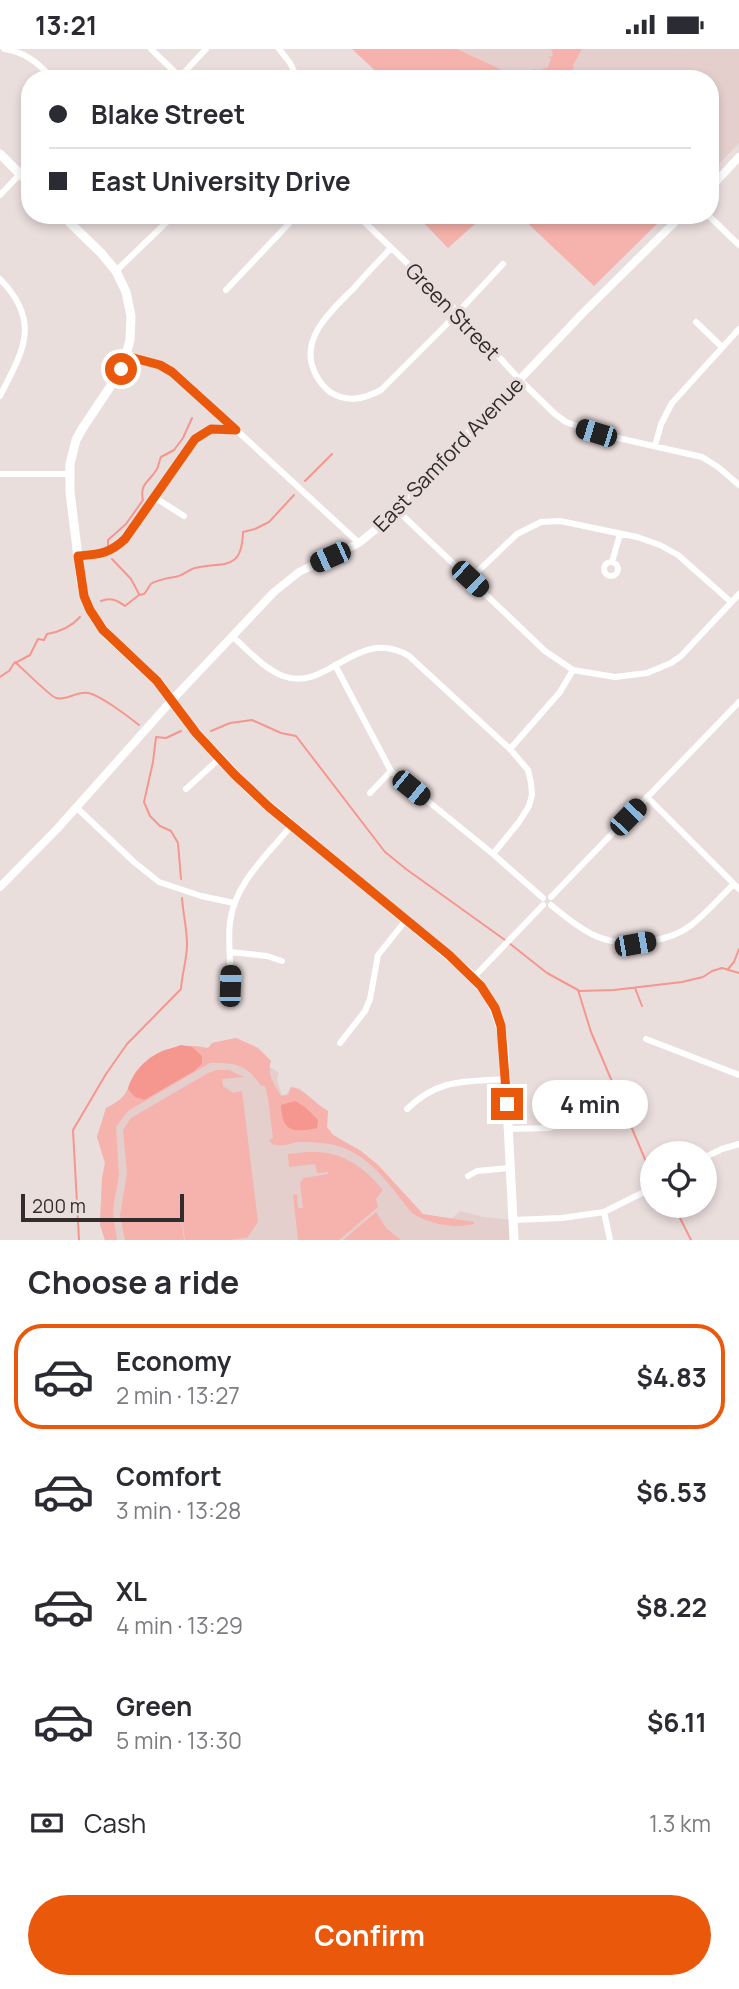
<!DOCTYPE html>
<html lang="en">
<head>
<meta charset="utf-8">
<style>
	:root { --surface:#fff; --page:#f2f2f3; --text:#2b2b33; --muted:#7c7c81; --line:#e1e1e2; --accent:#ea580c }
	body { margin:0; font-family:Manrope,sans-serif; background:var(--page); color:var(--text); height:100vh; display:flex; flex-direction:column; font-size:26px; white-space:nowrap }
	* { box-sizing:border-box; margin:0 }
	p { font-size:23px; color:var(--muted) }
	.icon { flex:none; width:38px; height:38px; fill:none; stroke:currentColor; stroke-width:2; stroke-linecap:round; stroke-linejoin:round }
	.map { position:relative; height:1191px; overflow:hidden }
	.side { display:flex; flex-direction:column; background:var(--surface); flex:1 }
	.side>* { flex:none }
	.top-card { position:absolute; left:21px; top:21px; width:698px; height:154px; border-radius:28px; box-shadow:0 4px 10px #0003; display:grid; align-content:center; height:154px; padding:0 28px; background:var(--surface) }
	.buttons { position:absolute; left:640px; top:1092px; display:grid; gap:14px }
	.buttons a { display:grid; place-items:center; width:77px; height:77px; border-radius:50%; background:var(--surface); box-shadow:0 4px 10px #0003; font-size:35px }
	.scale { position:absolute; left:21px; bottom:18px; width:163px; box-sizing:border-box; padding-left:7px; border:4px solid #312d2c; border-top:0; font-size:19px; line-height:24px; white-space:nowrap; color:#312d2c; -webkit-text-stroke:5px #eadedd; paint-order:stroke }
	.end { position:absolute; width:32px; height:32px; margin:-16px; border:9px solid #ea580c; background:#fff; box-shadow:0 0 0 4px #fff }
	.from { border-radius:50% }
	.bubble { position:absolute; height:49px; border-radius:24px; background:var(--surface); box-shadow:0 4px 10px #0003; font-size:23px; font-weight:700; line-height:49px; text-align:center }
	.car { position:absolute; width:21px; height:42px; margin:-21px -10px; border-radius:9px; box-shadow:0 0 5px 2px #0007; background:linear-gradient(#222 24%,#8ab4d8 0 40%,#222 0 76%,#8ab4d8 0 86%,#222 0) }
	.top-card b { display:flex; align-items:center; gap:24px; height:66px; font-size:26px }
	.top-card b+b { border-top:2px solid var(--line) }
	.top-card i { width:18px; height:18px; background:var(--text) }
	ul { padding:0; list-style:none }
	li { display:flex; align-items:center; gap:21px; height:105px; margin:0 14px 10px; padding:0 14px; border:4px solid transparent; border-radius:28px }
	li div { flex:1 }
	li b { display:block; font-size:26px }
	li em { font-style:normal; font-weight:700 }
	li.on { border-color:var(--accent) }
	li>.icon { width:63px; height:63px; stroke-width:1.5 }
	h2 { padding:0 28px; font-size:32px; line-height:84px }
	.pay { display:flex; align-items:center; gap:18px; height:77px; padding:0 28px; font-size:26px }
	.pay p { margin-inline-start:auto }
	.action { display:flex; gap:14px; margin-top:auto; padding:14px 28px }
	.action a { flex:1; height:80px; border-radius:42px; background:var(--accent); color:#fff; font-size:28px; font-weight:700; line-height:80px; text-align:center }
	.status { display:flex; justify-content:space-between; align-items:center; height:49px; padding:0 35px; background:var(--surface); direction:ltr }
	.status svg { height:19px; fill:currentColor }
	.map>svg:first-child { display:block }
	.built { fill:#e4cfcd }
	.green { fill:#f6b2ac }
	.water { fill:#f5968f }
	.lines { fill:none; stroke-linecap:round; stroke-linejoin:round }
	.stream { stroke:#f5968f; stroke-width:2 }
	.minor { stroke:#fff; stroke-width:6 }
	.tertiary { stroke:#fff; stroke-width:8 }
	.secondary { stroke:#fff; stroke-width:9 }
	.route { stroke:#ea580c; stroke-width:9 }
	.labels { text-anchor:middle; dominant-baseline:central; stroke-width:7; stroke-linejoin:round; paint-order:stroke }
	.street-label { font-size:21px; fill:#312d2c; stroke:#eadedd }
</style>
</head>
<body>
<div class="status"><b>13:21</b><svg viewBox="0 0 49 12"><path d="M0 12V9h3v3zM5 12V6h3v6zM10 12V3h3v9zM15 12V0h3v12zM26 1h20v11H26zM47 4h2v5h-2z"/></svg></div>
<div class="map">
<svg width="739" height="1191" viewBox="0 0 739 1191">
	<rect width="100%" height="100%" fill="#eadedd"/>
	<!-- built -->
	<path class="built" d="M457,0H739V94L715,119L711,117L710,30H522Z
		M236,989L258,999L271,1012L269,1017L279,1024L277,1030L282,1046L286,1045L291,1038L300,1039L318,1057L328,1062L327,1078L333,1086L361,1102L378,1116L423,1165L450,1171L460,1162L484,1168L513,1171L514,1191H105L100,1176L102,1129L105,1114L97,1088L106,1059L118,1053L128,1043L135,1024L150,1008L186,997L208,999L212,994Z"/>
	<!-- green -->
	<path class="green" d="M352,0H457L522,30H384Z
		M551,0H582L573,16L575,30H564L556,24L562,30H550L532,22V20L539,21L548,18L551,10L548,7L552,8L553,5Z
		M416,166H485L448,199Z
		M519,166H666L594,237Z
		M236,989L258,999L271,1012C266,1026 275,1035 281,1047L288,1046L291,1038C306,1041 315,1055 328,1062L327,1078L333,1086L361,1102L378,1116L423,1165L474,1173V1175C454,1180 429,1175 412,1164C387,1133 364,1096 320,1094C313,1093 304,1093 298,1093C289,1095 281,1098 272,1095L269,1091L273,1089L268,1049L265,1037H261C246,1015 236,1014 210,1014L128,1062L116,1078L119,1127L114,1153L113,1165L117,1191H105L100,1176L102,1129L105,1114L97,1088L106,1059C126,1049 125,1045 134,1026C143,1009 166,999 185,997C192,996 201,998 208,999L212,994Z
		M217,1021H229L244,1028L222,1030L223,1037L233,1044L242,1042L258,1173L247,1189L228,1191H185L177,1131L184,1191H125L120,1167L127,1124L123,1081L131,1069L208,1024Z
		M307,1103C340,1101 363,1117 383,1141L376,1150L378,1158L339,1191H298L293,1146L297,1145L298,1159H303L300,1134L304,1129L328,1125V1123L317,1124L315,1115L289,1118L288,1105Z
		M376,1163L386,1179L401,1191H343Z"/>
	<!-- water -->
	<path class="water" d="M181,996L192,998L202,1007V1015L194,1022L144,1051L135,1048L128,1040C131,1026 145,1011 158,1004C165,1000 174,999 181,996Z
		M295,1052L305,1058L318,1071L317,1079C293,1084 282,1083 281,1056Z"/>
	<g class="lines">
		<!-- stream -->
		<path class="stream" d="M305,432L332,405
			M108,497V491L126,475L143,451C139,435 150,432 157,420C159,416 159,412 161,408L174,401L183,389L192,369
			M112,510L131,530L139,545
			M101,552C110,548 117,551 125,557L139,546L144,545C147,542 148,539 150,536C154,531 169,529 175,528C182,527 188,521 195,519C222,512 242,524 243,483L255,480L269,473L294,446
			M17,613L30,606L38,590L44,591L47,585C59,583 72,577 80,568
			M0,628L9,622L15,613C23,620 51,648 56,649C67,652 76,642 88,644C100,646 129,668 139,676
			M211,682L230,674L252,671L281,684L296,687L385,803L406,820L505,891
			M181,830L178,794L171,782L160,777L150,767L144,753L153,713L156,688L166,689L181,682
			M509,894L547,924L578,941L591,983L653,1129
			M728,920L734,913L739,900
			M635,939L642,957
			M579,942L614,941L682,933L703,928L712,922L722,919L739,924
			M674,1157L691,1191
			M79,1191L73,1081L106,1025L127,995L181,940C182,924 187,911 187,895C187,880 183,864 182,849"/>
		<!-- minor -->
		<path class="minor" d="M4,0C25,3 37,13 51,28
			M151,0L180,28
			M279,0L290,14L298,30
			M178,30L206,0
			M0,146L20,125
			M357,166L458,263L520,331L555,365L566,373L596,384L702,408L718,418L739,436
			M708,166L739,196
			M391,199C379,212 366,225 354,239C331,262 297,291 316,326C319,332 324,338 330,343C347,354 364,350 381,341L446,276L503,215
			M116,222L174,166
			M0,230C42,273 23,302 0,347
			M226,241L297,166
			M696,273L722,298
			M126,307L160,316L182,331L359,494
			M655,397L661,375L672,354L739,280
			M0,425H69
			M154,448L184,467
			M397,461L545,602L573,621L615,628L647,624L671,614L681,607L739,545
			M78,507C99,505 109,505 125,490L195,390C208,380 218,379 234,380
			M612,513L620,485
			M604 520a7 7 0 1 1 14 0a7 7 0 1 1-14 0Z
			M470,530L517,485L541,473L560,472L637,488L660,496L678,506L731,553
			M232,587C248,601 263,619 283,627C328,644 357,576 409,607L510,700L528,721L531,734L532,746L529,757L519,773L493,805
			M335,616L391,722L493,805L543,849
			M510,700L560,643L573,621
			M186,740L219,710
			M370,744L391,722
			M647,748L739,840
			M76,758L134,813L159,833L201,847L234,854
			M551,848L739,653
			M551,856C583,883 606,900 650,892C664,890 678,886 690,877C706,865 720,848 734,835
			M230,903L267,907L282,912
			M474,928L543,856
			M229,945C233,921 227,897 230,873C235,834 267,806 291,777
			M646,990L739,1026
			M340,994L365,962L370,950L378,906L406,871
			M407,1060C439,1029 465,1033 506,1030
			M508,1080L549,1079L568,1073
			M705,1108L722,1100L739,1095
			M468,1127L477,1122L509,1119
			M604,1163L610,1191
			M513,1171L562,1169L604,1163L644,1143"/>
		<!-- tertiary -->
		<path class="tertiary" d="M710,139L739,108
			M0,838L57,780L172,651L274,543L299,523L359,494L381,476L582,265L682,166"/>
		<!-- secondary -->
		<path class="secondary" d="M0,105L30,135
			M62,166L101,204L116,222L126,243L131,267L130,291L124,313L118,326L82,380L76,391L70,415V443L81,532L84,547L94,568L108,587L161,636L191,678L250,741L474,928C492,949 500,970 504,997L514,1191"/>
	</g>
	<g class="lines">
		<!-- route -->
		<path class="route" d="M121,320L126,307L160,316L172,323L236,381L211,380L195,390L125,490C109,505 99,505 78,507L84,547L90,561L103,581L157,632L196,684L235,726L269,758L449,906L481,937L495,959L501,977L507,1055"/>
	</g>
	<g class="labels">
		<!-- street labels -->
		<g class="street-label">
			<text transform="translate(453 262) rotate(46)">Green Street</text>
			<text transform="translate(448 405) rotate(-46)">East Samford Avenue</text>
		</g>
	</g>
</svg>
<div class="buttons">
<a><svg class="icon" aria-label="locate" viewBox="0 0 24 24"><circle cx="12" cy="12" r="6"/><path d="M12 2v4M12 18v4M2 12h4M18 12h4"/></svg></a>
</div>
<div class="scale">200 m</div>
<i class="end from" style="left:121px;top:320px"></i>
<i class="end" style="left:507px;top:1055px"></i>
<div class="bubble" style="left:532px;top:1031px;width:116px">4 min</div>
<i class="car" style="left:596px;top:384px;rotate:287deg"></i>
<i class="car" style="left:330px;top:508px;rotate:246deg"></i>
<i class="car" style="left:470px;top:530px;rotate:133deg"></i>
<i class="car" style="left:411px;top:739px;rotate:129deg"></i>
<i class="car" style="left:628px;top:768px;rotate:44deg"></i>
<i class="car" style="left:635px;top:895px;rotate:80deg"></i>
<i class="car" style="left:230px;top:937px;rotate:2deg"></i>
<div class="top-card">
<b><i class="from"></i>Blake Street</b>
<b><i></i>East University Drive</b>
</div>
</div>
<section class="side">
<h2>Choose a ride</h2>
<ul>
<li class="on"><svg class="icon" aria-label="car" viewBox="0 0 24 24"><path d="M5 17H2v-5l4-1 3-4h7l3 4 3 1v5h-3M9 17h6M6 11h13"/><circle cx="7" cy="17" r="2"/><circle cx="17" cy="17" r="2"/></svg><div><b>Economy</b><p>2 min · 13:27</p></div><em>$4.83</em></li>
<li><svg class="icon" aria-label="car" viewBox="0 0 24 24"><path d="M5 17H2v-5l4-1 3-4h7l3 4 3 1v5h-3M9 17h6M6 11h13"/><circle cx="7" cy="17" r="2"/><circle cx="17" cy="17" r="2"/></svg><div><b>Comfort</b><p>3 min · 13:28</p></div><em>$6.53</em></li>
<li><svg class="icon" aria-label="car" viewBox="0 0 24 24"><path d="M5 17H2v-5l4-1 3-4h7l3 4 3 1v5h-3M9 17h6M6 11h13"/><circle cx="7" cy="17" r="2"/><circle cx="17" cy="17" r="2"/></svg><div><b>XL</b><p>4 min · 13:29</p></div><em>$8.22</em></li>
<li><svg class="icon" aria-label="car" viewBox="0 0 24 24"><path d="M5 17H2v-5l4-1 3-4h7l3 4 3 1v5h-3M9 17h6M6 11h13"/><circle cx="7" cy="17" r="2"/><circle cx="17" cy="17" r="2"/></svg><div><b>Green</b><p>5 min · 13:30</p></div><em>$6.11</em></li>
</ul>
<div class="pay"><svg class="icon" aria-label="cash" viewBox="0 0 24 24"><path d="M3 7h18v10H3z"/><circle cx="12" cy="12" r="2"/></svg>Cash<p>1.3 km</p></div>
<div class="action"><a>Confirm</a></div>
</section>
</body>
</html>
